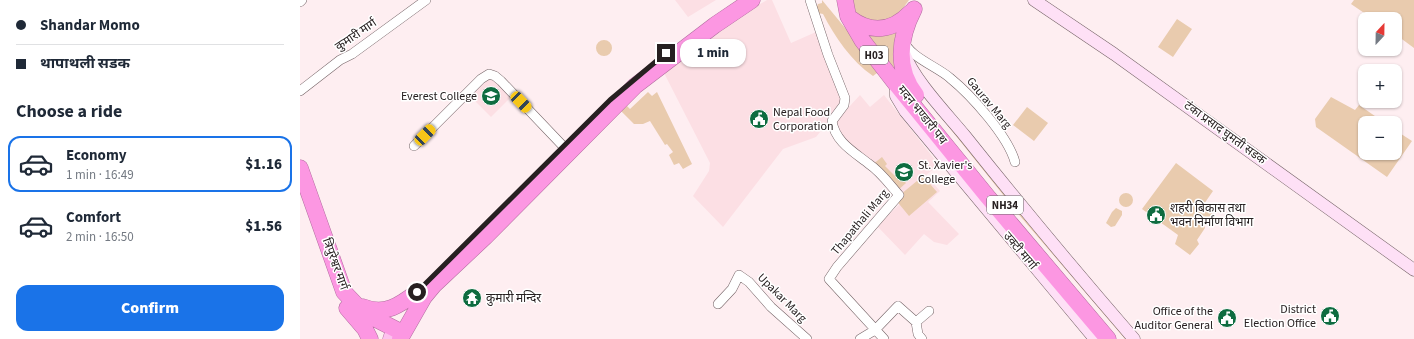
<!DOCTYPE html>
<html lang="en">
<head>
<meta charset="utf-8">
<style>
	:root { --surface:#fff; --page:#f6f6f7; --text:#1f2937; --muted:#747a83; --line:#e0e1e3; --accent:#1a73e8 }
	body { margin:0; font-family:"Source Sans 3","Noto Sans Devanagari",sans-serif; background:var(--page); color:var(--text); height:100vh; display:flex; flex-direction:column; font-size:15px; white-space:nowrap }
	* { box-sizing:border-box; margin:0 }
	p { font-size:13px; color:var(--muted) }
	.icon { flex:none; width:22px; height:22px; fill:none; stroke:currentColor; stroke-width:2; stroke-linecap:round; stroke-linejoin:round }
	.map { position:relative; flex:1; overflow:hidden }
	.sheet { display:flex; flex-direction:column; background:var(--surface); width:300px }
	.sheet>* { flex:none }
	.guide { display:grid; align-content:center; height:88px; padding:0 16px; background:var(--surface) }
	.needle { width:26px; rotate:22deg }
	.fabs { position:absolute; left:1058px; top:12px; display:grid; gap:8px }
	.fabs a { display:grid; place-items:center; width:44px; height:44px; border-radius:8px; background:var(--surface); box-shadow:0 1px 3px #0004; font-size:20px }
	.end { position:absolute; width:18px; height:18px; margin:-9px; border:5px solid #272021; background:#fff; box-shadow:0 0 0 2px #fff }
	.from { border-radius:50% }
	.bubble { position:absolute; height:28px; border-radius:12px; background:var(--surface); box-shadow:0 1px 3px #0004; font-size:13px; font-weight:800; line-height:28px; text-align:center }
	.car { position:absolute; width:12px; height:24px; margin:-12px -6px; border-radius:5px; box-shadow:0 0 3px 1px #0007; background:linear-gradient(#f5c518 24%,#345 0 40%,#f5c518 0 76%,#345 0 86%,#f5c518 0) }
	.guide b { display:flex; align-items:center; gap:14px; height:38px; font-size:15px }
	.guide b+b { border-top:1px solid var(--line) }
	.guide i { width:10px; height:10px; background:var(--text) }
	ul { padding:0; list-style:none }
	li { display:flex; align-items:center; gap:12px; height:56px; margin:0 8px 6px; padding:0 8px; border:2px solid transparent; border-radius:12px }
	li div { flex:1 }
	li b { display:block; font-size:15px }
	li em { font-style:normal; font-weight:800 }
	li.current { border-color:var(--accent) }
	li>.icon { width:36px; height:36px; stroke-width:1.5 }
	h2 { padding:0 16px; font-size:18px; line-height:48px }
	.primary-button { display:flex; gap:8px; margin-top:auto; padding:8px 16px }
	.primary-button a { flex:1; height:46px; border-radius:12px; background:var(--accent); color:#fff; font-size:16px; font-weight:800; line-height:46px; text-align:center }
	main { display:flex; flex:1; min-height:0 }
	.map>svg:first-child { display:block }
	.built { fill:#fcdfe4 }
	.green { fill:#e9cbae }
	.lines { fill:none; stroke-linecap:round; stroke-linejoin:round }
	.street-casing { stroke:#746366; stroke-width:10 }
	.secondary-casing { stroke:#746366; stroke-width:13 }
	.primary-casing { stroke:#b16d9e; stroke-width:15 }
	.highway-casing { stroke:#b16d9e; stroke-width:17 }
	.street { stroke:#fff; stroke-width:9 }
	.secondary { stroke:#fee0f6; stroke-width:12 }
	.primary { stroke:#fdc1ee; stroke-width:14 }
	.highway { stroke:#fc97e2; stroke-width:16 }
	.route { stroke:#272021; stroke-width:5 }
	.labels { text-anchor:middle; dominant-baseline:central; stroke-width:3; stroke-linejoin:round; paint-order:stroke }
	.shield { fill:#fff; stroke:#686364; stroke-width:1 }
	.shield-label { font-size:11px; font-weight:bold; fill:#272021 }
	.street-label { font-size:12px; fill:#272021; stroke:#fff }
	.poi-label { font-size:12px; fill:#272021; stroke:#fff; text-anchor:start }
</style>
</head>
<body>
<main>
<section class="sheet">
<div class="guide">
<b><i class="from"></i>Shandar Momo</b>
<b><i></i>थापाथली सडक</b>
</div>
<h2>Choose a ride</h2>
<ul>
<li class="current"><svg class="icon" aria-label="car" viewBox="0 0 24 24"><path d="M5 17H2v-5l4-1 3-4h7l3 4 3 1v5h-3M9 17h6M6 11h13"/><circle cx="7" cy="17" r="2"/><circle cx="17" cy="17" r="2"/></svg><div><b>Economy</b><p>1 min · 16:49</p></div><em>$1.16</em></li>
<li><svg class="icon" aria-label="car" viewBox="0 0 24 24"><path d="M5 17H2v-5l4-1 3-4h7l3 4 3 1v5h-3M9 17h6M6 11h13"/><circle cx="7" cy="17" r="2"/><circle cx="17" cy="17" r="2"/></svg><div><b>Comfort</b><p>2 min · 16:50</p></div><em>$1.56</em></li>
</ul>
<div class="primary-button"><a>Confirm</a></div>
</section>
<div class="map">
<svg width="1114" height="339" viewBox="0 0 1114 339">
	<rect width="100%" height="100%" fill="#feeef1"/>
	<!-- built -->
	<path class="built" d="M375,0H416L388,17Z
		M467,0H472L491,43L516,32L545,101L516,137L483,149L423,227L393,196L409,171L410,163L363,71L432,21Z
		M191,77L211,97L191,117L170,96Z
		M560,95L570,107L584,95L639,165L626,175L640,191L628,202L659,234L647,245L634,242L624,234L605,255L577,226L601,203L574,169L554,155L536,129L537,120Z"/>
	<!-- green -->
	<path class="green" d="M522,0L574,63L577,73L573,76C551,61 535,37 523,14L518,13L516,8L518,4L522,3Z
		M549,0H609L598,15L579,24L556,14Z
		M1054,0H1114V48L1095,34V19H1073L1051,4Z
		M877,19L892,29L873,57L858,47Z
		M600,27L599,75L566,36L585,35Z
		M296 48a8 8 0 1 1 16 0a8 8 0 1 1-16 0Z
		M619,85L828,339H825L720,216L624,96Z
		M348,92L352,96L357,92L392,164L383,169L379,163L374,165L369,155L373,152L367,144L365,145L350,121L343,124H334L321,111L327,106L330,109Z
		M1031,97L1055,110L1059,105L1085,123H1065V153H1095V130L1112,141L1087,177L1016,127L1015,119Z
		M727,107L748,123L734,141L713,125Z
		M582,157L587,164L585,166L594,175L597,173L606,183L595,193L572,165Z
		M876,163L913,191L904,204L912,213L904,225L905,228L897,240L899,244L890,255L875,244L878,235L842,209Z
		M623,176L637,192L609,216L595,199Z
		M819 200a7 7 0 1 1 14 0a7 7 0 1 1-14 0Z
		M816,208L822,211V215L815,226L811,227L806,223L812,212Z"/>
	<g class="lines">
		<!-- street casing -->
		<g class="street-casing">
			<path id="street" d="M510,0L528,55L545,98L544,105L532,121C535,142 554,152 569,164C581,172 590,185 599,195L537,267L529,279L584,339
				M0,2L2,0
				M604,40C607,56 638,67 650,78C671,95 708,136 715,162
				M0,91L40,60L52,54L126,0
				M114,146L181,79L189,74L195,76L201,81L263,146
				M418,304L432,289L439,275L449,282L471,307L507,339
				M616,322L629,311
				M560,339L575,330L598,306L616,322L618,334L622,339"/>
		</g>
		<!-- secondary casing -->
		<g class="secondary-casing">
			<path id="secondary" d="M734,0L814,54L1114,270
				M604,53C614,80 646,113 665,136C720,205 776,272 834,339
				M596,84V96L605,111L795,339"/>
		</g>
		<!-- primary casing -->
		<g class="primary-casing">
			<path id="primary" d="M90,339L91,336"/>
		</g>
		<!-- highway casing -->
		<g class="highway-casing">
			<path id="highway" d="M545,0L548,16L562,40L596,84L687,196L808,339
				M614,9C599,38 595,68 616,95
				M550,18C571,34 593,31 611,12
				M0,168L44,292L64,313L103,333
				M63,307C85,316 100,305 117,292
				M47,308L65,329L70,339
				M100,339L124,297L134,285L185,237L322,99L335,86L415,25L452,0"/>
		</g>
		<!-- street -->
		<use href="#street" class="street"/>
		<!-- secondary -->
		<use href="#secondary" class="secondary"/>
		<!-- primary -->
		<use href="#primary" class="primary"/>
		<!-- highway -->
		<use href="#highway" class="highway"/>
	</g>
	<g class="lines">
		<!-- route -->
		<path class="route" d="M117,292L310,100L366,53"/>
	</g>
	<!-- icons -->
	<defs>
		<g id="university-disc" transform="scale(1)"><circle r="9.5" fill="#0e6c40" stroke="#fff"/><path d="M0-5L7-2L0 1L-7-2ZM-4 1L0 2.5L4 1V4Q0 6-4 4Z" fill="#fff"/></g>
		<g id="civic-disc" transform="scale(1)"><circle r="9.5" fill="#0e6c40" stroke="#fff"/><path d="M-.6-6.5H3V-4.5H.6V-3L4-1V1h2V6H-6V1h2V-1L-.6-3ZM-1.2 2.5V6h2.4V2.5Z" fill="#fff"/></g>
		<g id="temple-disc" transform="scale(1)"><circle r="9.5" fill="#0e6c40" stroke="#fff"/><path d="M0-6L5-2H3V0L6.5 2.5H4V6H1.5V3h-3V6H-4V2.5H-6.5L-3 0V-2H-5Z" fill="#fff"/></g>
	</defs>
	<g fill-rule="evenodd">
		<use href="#university-disc" x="191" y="96"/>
		<use href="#civic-disc" x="459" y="119"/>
		<use href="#university-disc" x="604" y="172"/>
		<use href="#civic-disc" x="856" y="215"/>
		<use href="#temple-disc" x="172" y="298"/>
		<use href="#civic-disc" x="1030" y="316"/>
		<use href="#civic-disc" x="927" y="318"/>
	</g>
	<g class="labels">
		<!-- shield labels -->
		<g class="shield">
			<rect x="560" y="46" width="28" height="18" rx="3"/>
			<rect x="687" y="196" width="36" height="18" rx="3"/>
		</g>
		<g class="shield-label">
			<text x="574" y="55">H03</text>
			<text x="705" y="205">NH34</text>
		</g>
		<!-- street labels -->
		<g class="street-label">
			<text transform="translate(56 35) rotate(-34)">कुमारी मार्ग</text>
			<text transform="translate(689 103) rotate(50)">Gaurav Marg</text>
			<text transform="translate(622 115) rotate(51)">मदन भण्डारी पथ</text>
			<text transform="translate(925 133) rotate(36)">टंका प्रसाद घुमती सडक</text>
			<text transform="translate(560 222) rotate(-50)">Thapathali Marg</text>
			<text transform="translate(720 251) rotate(50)">उक्टी मार्गा</text>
			<text transform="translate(35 264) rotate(70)">त्रिपुरेश्वर मार्ग</text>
			<text transform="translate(482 298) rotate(45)">Upakar Marg</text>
		</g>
		<!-- poi labels -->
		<g class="poi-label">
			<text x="177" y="96" text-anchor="end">Everest College</text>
			<text x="473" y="112">Nepal Food<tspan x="473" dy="14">Corporation</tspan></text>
			<text x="618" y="165">St. Xavier's<tspan x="618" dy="14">College</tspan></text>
			<text x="870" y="208">शहरी बिकास तथा<tspan x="870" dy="14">भवन निर्माण विभाग</tspan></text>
			<text x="186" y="298">कुमारी मन्दिर</text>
			<text x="1016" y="309" text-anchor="end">District<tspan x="1016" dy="14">Election Office</tspan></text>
			<text x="913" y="311" text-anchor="end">Office of the<tspan x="913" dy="14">Auditor General</tspan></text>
		</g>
	</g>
</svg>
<div class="fabs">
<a><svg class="needle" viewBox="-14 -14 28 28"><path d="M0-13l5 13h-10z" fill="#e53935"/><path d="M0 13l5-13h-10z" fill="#747a83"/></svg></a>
<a>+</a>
<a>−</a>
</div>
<i class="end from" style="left:117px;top:292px"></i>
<i class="end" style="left:366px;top:53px"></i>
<div class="bubble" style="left:380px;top:39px;width:66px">1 min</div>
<i class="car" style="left:221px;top:102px;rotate:136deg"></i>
<i class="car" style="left:125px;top:135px;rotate:45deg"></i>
</div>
</main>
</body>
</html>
